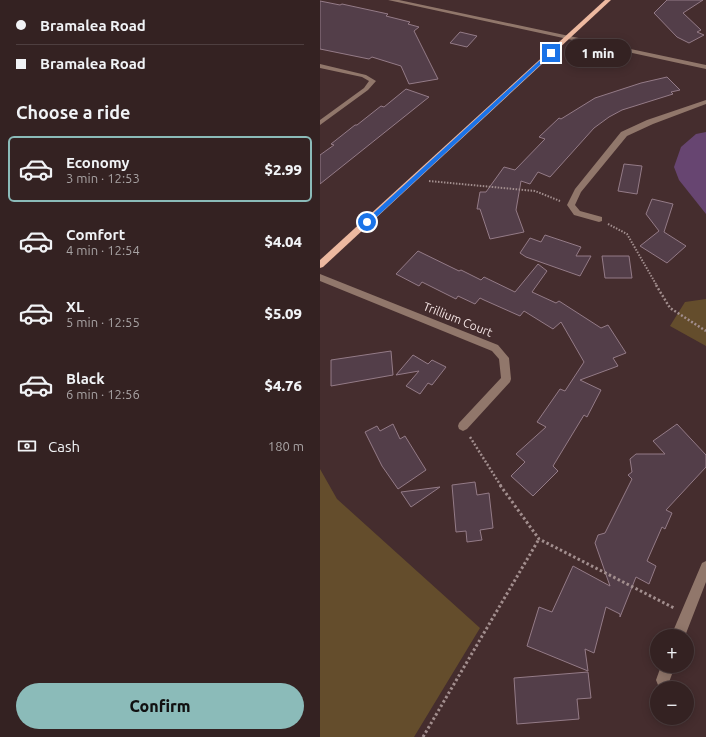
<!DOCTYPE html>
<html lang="en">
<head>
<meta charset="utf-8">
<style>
	:root { --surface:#342222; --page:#3c2a2a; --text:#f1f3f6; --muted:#a9a4a5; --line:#4e3f40; --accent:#8bbbb9 }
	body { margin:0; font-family:Ubuntu,sans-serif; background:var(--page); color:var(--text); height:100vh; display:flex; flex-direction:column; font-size:15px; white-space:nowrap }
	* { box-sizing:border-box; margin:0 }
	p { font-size:13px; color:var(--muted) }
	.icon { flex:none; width:22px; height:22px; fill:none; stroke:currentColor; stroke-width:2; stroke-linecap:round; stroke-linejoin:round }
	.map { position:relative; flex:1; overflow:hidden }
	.drawer { display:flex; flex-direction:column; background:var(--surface); width:320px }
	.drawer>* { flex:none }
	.guide { display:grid; align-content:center; height:88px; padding:0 16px; background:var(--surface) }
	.buttons { position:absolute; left:330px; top:629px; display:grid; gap:8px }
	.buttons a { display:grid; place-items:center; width:44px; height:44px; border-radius:50%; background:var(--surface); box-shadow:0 2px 10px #0003,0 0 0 1px var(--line); font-size:20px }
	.end { position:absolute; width:18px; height:18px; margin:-9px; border:5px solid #1a73e8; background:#fff; box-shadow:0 0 0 2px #fff }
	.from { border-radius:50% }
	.bubble { position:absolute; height:28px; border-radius:14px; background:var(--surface); box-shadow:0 2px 10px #0003,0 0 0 1px var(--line); font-size:13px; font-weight:800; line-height:28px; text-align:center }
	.guide b { display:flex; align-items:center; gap:14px; height:38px; font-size:15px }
	.guide b+b { border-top:1px solid var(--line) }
	.guide i { width:10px; height:10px; background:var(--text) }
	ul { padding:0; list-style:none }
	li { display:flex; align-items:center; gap:12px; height:66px; margin:0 8px 6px; padding:0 8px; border:2px solid transparent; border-radius:6px }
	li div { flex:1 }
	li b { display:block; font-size:15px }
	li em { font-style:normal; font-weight:800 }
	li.on { border-color:var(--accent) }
	li>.icon { width:36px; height:36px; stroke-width:1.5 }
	h2 { padding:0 16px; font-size:18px; line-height:48px }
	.pay { display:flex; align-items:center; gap:10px; height:44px; padding:0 16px; font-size:15px }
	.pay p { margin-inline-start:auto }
	.cta { display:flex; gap:8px; margin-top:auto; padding:8px 16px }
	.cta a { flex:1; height:46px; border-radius:24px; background:var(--accent); color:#111; font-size:16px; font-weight:800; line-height:46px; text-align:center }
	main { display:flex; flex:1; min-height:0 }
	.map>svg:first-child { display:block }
	.green { fill:#644d2c }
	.water { fill:#674571 }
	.building { fill:#533e49; stroke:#947b87 }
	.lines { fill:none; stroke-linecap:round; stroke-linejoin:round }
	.path-far2 { stroke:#a28e8e; stroke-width:2; stroke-dasharray:1.5 1.5; stroke-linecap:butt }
	.path-far1 { stroke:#a28e8e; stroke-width:2.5; stroke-dasharray:2 2; stroke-linecap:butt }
	.path { stroke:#a28e8e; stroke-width:3; stroke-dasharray:2.5 2.5; stroke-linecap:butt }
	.minor { fill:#91776b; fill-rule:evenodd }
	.major { fill:#edb9a0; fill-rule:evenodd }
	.route { fill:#1a73e8 }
	.labels { text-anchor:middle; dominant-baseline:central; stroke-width:3; stroke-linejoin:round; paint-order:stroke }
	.street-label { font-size:12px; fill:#f4e4e4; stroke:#452d2e }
</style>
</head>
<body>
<main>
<section class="drawer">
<div class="guide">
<b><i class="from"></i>Bramalea Road</b>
<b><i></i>Bramalea Road</b>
</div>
<h2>Choose a ride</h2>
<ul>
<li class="on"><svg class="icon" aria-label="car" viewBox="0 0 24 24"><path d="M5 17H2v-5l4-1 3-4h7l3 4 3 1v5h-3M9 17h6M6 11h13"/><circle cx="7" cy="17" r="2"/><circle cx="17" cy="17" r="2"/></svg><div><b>Economy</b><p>3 min · 12:53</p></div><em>$2.99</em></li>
<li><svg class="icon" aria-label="car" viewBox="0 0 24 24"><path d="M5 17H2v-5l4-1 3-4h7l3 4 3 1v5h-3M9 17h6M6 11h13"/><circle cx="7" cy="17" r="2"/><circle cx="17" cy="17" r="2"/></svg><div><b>Comfort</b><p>4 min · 12:54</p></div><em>$4.04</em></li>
<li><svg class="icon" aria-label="car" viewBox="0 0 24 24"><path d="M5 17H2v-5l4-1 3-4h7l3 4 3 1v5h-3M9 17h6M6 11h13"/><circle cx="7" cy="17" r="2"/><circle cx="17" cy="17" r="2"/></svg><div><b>XL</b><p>5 min · 12:55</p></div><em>$5.09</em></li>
<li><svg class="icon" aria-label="car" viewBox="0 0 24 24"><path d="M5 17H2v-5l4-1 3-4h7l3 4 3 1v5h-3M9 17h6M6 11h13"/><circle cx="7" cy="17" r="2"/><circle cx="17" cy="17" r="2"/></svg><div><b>Black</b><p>6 min · 12:56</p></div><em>$4.76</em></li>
</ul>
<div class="pay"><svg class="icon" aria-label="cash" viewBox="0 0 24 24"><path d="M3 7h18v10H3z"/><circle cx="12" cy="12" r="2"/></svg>Cash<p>180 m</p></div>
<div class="cta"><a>Confirm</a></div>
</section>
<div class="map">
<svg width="386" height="737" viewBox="0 0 386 737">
	<rect width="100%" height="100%" fill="#452d2e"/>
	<!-- green -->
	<path class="green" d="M386,299V346L350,326L365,302Z
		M0,469L17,499L160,628L94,737H0Z"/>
	<!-- water -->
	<path class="water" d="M386,132V214L359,180L354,167L361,147L376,134Z"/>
	<!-- building -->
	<path class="building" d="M347,0H383L363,13L381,30L377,32L384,35L369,43L357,37L334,13Z
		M0,1L20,5L22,4L68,14L66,16L90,22L88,24L99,27L94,31L118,79L89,84L81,66L52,57L49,59L0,49Z
		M140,32L157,36L147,47L130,43Z
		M347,77L360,90L351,92L353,94L302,110L289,117L274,128L230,177L218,172L210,184L201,181L196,210L204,232L170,239L160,209H157L160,192H166L184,167L195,170L225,139L219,137L239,118L241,119L275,98L321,83Z
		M86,89L109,97L0,184V155L14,145L11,144L35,125H37L61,106L64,107Z
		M304,164L322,166L317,194L298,191Z
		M332,199L353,204L344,232L366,246L347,263L320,246L339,231L326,214Z
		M225,235L261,247L256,256H271L260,276L206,257L200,253L210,238L221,242Z
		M98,251L139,271L141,270L161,280L164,277L195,292L218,264L227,271L212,292L236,303L239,301L281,328L288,325L306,353L293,358L298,366L260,380L281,390L267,417L264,415L233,466L238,471L213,496L191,476L205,462L196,454L226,427L217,422L240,389L245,391L264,362L241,322L233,329L204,311L200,316L164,300L160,298L155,304L138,296L136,299L102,282L99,286L76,274Z
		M282,256H309L312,278H285Z
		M71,351L73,375L11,386V360Z
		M93,355L108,364L112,360L126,367L112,385L108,383L100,394L86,386L99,371L76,375Z
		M73,424L80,439L85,436L106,470L78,489L62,466L45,432L57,426L60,431Z
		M357,424L386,455V467L346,510L352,513L345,529L342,527L327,561L336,566L329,584L316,577L300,617V614L286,607L274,653L265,649L268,671L207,646L219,607L232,612L253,566L290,586L275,543L278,535L285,533L312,479L308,475L312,472L310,459L316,454H345L333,441Z
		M155,482L157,495L169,493L173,528L160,530L162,540L147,542L146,531L136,532L132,485Z
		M120,487L91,507L81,492Z
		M268,672L271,698L257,699L259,719L197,724L194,678Z"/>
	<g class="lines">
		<!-- path-far2 -->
		<path class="path-far2" d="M109,181L215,191L240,201
			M288,224L307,234L337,286"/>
		<!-- path-far1 -->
		<path class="path-far1" d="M336,285L350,308L386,331
			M150,437L181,486"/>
		<!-- path -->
		<path class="path" d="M180,485L219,539L354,608
			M103,737L219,539"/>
		<!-- minor -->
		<path class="minor" d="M68,0H79L386,65V69Z
			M0,64L46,75L56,81L48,90L0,125V120L44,88L49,81L42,77L0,68Z
			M386,100V104L333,124L307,136L261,192L255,205L260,211L282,217V221L279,222L254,215L247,205L255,189L301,132L327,120Z
			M0,274L178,345L189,358L191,379L190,382L147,429L143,431L139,429L138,426L139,423L181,378L179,359L172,351L0,281Z
			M386,561V582L365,636H351L382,563Z
			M341,666H355L348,685L343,687L338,685L336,680Z"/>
		<!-- major -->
		<path class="major" d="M285,0H291L3,267L0,268V260Z"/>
	</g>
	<!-- route -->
	<path class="route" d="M229,52L233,53L49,224H45V221Z"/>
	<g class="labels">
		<!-- street labels -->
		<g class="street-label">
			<text transform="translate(138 319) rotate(22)">Trillium Court</text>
		</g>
	</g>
</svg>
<div class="buttons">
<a>+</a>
<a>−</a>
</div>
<i class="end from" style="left:47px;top:222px"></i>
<i class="end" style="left:231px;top:53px"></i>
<div class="bubble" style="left:245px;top:39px;width:66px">1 min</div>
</div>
</main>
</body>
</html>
